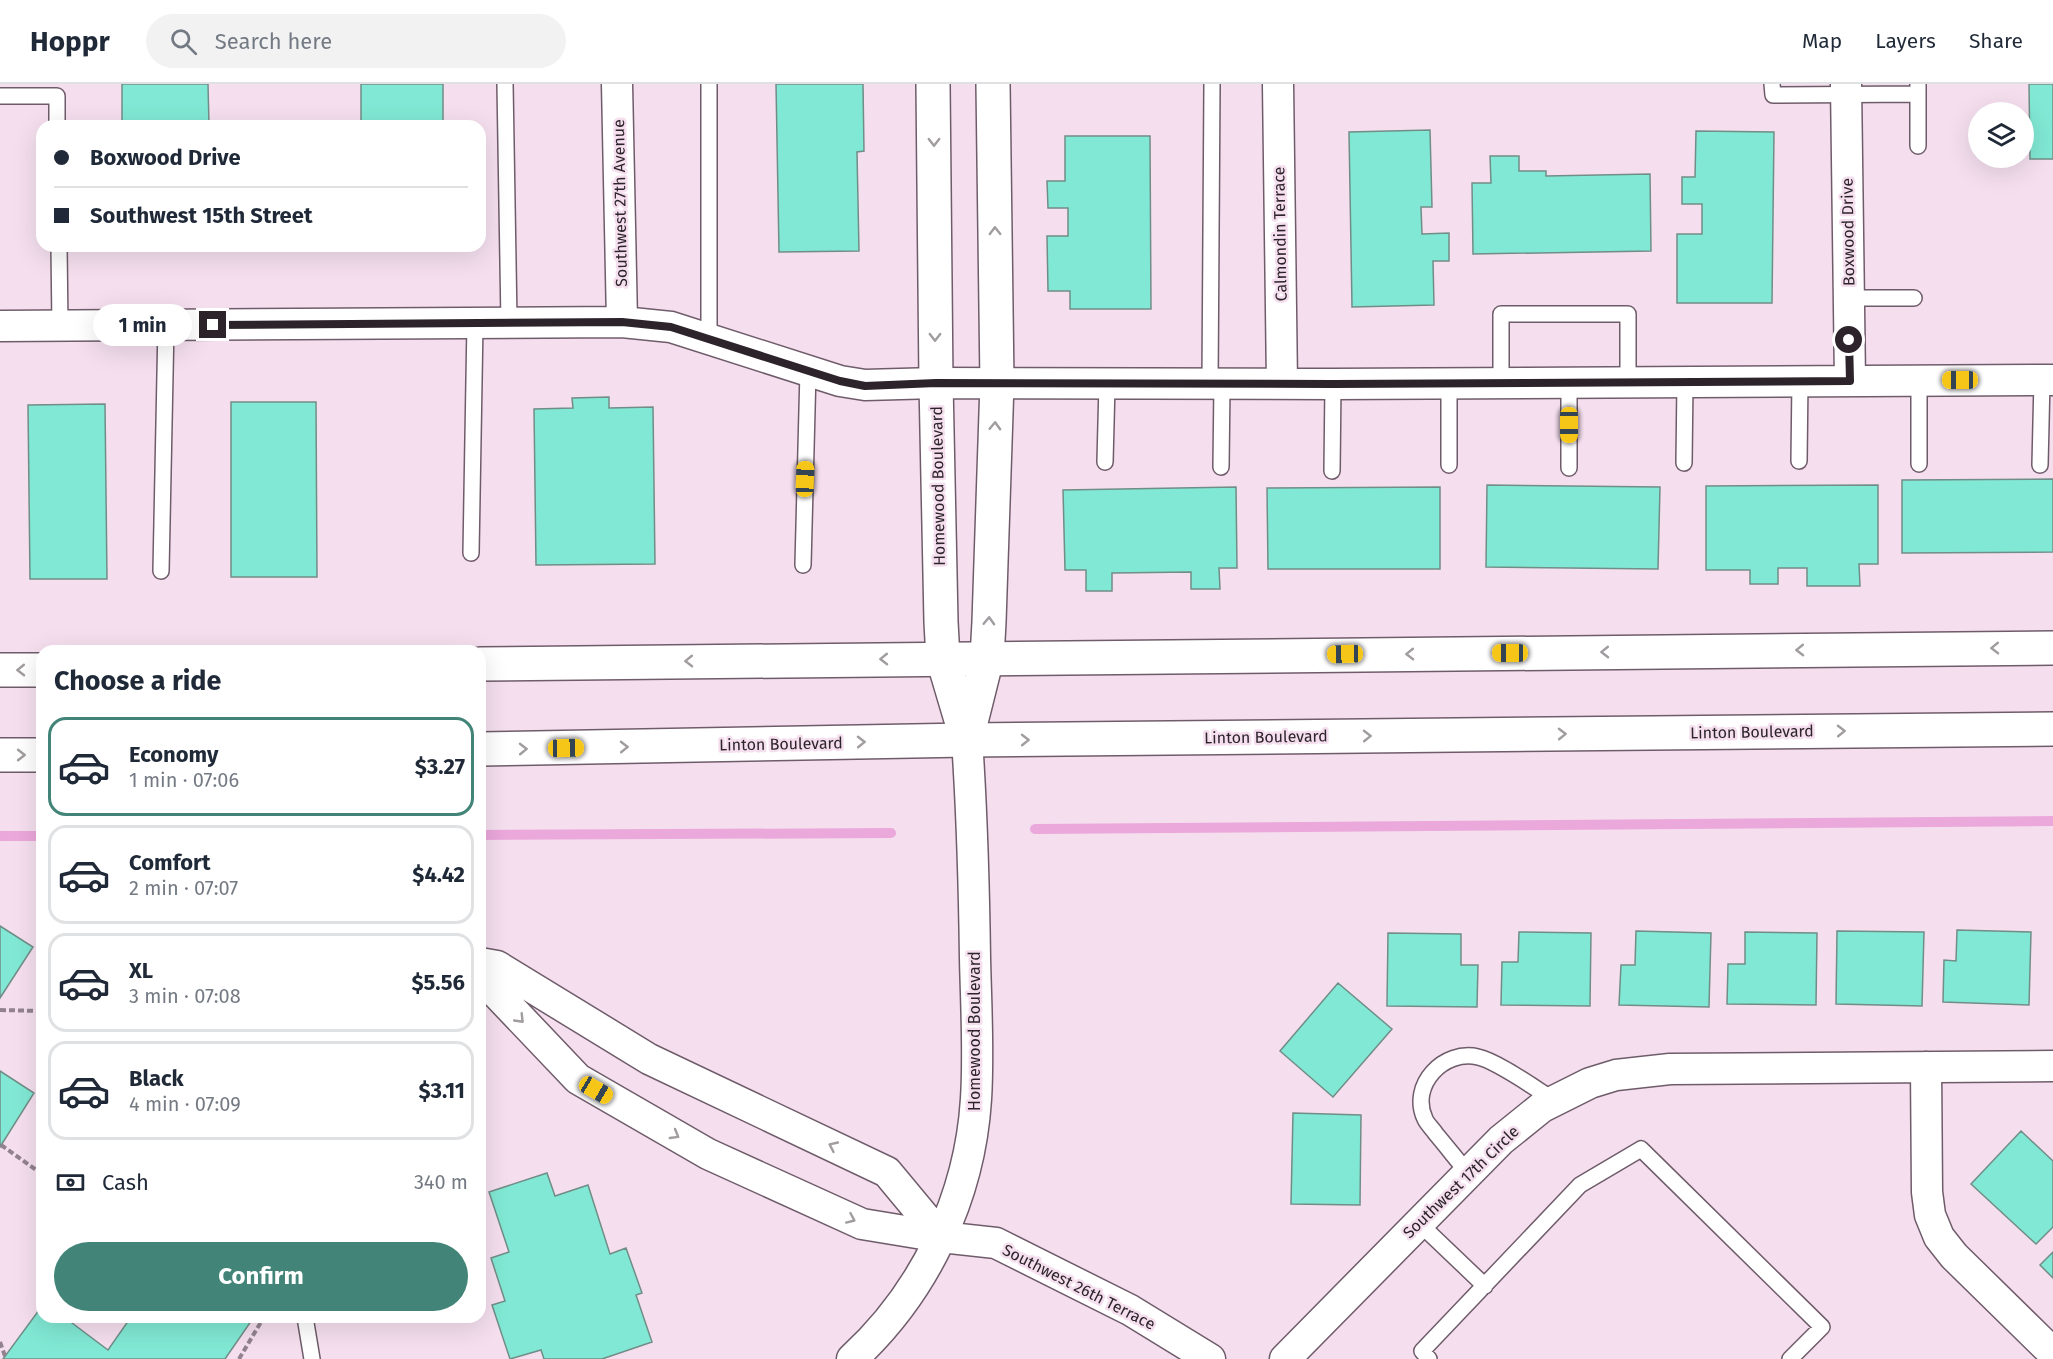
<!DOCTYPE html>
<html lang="en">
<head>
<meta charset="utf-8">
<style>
	:root { --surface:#fff; --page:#f2f2f3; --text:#1f2937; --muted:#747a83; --line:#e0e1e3; --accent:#428578 }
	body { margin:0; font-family:"Fira Sans",sans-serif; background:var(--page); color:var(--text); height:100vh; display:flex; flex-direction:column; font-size:22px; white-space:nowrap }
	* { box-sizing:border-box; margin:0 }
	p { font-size:20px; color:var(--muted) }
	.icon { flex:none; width:33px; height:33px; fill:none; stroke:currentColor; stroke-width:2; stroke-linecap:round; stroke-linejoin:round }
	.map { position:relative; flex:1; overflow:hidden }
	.sheet { position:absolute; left:36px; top:561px; width:450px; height:678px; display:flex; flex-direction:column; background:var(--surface); border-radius:18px; box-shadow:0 6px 24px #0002 }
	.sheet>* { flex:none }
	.top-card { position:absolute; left:36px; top:36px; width:450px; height:132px; border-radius:18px; box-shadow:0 6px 24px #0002; display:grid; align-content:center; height:132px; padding:0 18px; background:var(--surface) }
	.fabs { position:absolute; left:1968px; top:18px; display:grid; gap:12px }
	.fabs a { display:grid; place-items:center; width:66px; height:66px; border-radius:50%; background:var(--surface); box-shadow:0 6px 24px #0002; font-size:30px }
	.end { position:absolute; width:27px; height:27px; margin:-14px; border:8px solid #2c242a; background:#fff; box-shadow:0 0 0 3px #fff }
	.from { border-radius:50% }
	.bubble { position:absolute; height:42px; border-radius:21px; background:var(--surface); box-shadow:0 6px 24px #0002; font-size:20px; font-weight:700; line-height:42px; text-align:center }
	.car { position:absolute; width:18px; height:36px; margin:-18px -9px; border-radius:8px; box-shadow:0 0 4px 2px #0007; background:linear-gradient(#f5c518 24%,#345 0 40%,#f5c518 0 76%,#345 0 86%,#f5c518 0) }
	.top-card b { display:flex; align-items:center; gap:21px; height:57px; font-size:22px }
	.top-card b+b { border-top:2px solid var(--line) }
	.top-card i { width:15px; height:15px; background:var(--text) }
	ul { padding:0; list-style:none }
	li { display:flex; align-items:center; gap:18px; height:99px; margin:0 12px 9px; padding:0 6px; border:3px solid var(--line); border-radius:18px }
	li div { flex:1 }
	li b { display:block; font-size:22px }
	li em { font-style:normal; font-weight:700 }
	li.current { border-color:var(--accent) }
	li>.icon { width:54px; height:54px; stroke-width:1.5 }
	h2 { padding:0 18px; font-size:27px; line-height:72px }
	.pay { display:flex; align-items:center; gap:15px; height:66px; padding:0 18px; font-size:22px }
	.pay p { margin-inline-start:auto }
	.cta { display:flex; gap:12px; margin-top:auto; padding:12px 18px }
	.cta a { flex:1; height:69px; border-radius:36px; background:var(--accent); color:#fff; font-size:24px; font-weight:700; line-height:69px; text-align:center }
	header { display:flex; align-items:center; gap:36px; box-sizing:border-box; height:84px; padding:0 30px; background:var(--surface); border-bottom:2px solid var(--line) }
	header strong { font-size:28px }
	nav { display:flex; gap:33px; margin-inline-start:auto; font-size:21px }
	.search { width:420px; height:54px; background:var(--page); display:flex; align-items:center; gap:15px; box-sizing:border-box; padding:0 21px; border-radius:33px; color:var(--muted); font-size:22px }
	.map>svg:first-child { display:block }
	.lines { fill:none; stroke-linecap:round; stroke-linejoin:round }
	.stream { stroke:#eba8db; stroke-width:10 }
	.building { fill:#80e8d4; stroke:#718d87; stroke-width:1.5 }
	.service-casing { stroke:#6f5c6a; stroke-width:18 }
	.minor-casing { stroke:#6f5c6a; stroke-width:33 }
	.tertiary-casing { stroke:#6f5c6a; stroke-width:36 }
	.secondary-casing { stroke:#6f5c6a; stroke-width:36 }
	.path { stroke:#91828d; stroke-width:4; stroke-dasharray:6 3; stroke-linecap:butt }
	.service { stroke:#fff; stroke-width:15 }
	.minor { stroke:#fff; stroke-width:30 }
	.tertiary { stroke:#fff; stroke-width:33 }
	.secondary { stroke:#fff; stroke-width:33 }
	.oneway { stroke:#a09c9f }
	.route { stroke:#2c242a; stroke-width:8 }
	.labels { text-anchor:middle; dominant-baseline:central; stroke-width:5; stroke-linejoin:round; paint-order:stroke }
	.street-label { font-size:16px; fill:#2c242a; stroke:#f5dfef }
</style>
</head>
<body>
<header>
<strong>Hoppr</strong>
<div class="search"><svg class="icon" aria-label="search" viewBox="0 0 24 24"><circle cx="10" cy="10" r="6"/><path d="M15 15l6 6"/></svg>Search here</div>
<nav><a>Map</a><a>Layers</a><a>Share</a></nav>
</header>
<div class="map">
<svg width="2053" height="1275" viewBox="0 0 2053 1275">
	<rect width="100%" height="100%" fill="#f5dfef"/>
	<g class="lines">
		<!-- stream -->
		<path class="stream" d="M1035,745L2053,737
			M480,751L891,749
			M0,752H42"/>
	</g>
	<!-- building -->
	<path class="building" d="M122,0H208L209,42H122Z
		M361,0H443V42H361Z
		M776,0H863L864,67L857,68L859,167L779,168Z
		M2029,0H2053V75H2030Z
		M1430,46L1432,123H1421L1422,150L1449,149V177H1433L1434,221L1352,223L1349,48Z
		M1696,47L1774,48L1772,219H1677V150H1702V120H1682V93H1695Z
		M1065,52H1150L1151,225H1070V207H1048L1047,152H1068V124H1048L1047,97H1065Z
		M1490,72H1519V87H1546V92L1650,90L1651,167L1473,170L1472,99H1491Z
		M609,313V324L653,323L655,480L536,481L534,325L573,324L572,314Z
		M231,318H316L317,493H231Z
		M105,320L107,495H30L28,321Z
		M2053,395V468L1902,469V396Z
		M1487,401L1660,403L1658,485L1486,483Z
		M1878,401V480H1859L1860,502H1807V484H1778V500H1750V486H1706V402Z
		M1236,403L1237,484H1219L1220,505H1191V488L1112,489V507H1086V486H1065L1063,406Z
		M1440,403V485H1268L1267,404Z
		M0,842L33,863L0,914Z
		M1957,846L2031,848L2029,921L1943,918L1944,876L1956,877Z
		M1636,847L1711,849L1709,923L1619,921L1621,881H1635Z
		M1837,847L1924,848L1922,922L1836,920Z
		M1519,848L1591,849L1590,922L1501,921L1502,878H1518Z
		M1745,848L1817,849L1816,921L1727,920L1728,880H1745Z
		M1388,849L1461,850V881H1478L1477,923L1387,922Z
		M1338,899L1392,945L1333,1013L1280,967Z
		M0,987L34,1009L0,1063Z
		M1293,1029L1361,1031L1360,1121L1291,1120Z
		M2021,1047L2053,1077V1143L2036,1160L1971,1100Z
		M547,1089L555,1112L588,1101L610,1170L626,1164L642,1209L636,1211L652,1258L602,1275H544L541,1266L510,1275L492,1221L505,1217L491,1174L509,1168L489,1108Z
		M2053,1168V1194L2040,1181Z
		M42,1222V1233H64L108,1266L131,1233H254L225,1275H3Z"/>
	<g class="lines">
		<!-- service casing -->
		<g class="service-casing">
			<path id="service" d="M505,0L509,238
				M709,0V255
				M1772,0L1773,11L1918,10
				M0,12H57V42
				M1918,62V0
				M59,162L60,242
				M1849,214H1914
				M1919,296V380
				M1449,299V381
				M1501,299V230H1628V298
				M1210,300L1212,0
				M1799,377L1800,297
				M1105,378L1107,300
				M1684,379L1685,298
				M2040,381L2042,296
				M1221,383L1222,300
				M1569,384V299
				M1332,387L1333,300
				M471,469L475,239
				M803,481L808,287
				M161,487L166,241
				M1468,1089C1457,1076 1447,1063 1436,1050C1433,1045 1427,1040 1425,1035C1409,1001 1444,965 1478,973C1497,977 1536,1005 1554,1016
				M1419,1139L1485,1202
				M305,1233L312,1275
				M1429,1275L1422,1267L1580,1101L1641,1065L1822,1243L1790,1275"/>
		</g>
		<!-- minor casing -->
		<g class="minor-casing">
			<path id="minor" d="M617,0L622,238
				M1278,0L1282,300
				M1846,0L1850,297
				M0,242L622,238L671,243L840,297L865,301L936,299L1333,300L2053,296
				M480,879L497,882L649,975L887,1088L941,1153L862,1140L708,1070L578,995L480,892
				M1926,983L1927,1108L1930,1131L1939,1153L1954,1172L2053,1269
				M941,1153L996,1159L1130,1226L1210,1275
				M852,1275C925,1208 970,1113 976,1015C979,969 976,920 975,874C974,801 972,729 967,656
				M1285,1275L1501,1056L1542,1023L1590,999L1616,991L1670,985L2053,982"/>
		</g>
		<!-- tertiary casing -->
		<g class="tertiary-casing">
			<path id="tertiary" d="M933,0L936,299L941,538L943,575L967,656
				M967,654L987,574L989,538L997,299L993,0"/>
		</g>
		<!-- secondary casing -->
		<g class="secondary-casing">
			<path id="secondary" d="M480,580L2053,564
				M0,586H42
				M480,665L967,656L2053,645
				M0,671H42"/>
		</g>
		<!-- path -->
		<path class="path" d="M0,926L42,927
			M1,1061L42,1090
			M0,1258L5,1272
			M239,1275L264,1233"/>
		<!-- service -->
		<use href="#service" class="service"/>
		<!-- minor -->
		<use href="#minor" class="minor"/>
		<!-- tertiary -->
		<use href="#tertiary" class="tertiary"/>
		<!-- secondary -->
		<use href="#secondary" class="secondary"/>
	</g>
	<!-- one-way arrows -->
	<defs><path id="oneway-chevron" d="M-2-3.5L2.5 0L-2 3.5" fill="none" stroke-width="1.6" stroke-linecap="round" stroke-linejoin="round" transform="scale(1.5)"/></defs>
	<g class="oneway">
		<use href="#oneway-chevron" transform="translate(934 58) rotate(90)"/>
		<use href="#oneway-chevron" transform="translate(995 147) rotate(-91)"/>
		<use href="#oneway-chevron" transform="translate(935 253) rotate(90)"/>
		<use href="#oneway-chevron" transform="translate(995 342) rotate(-88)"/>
		<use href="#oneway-chevron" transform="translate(989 537) rotate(-88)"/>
		<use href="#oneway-chevron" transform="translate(1995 564) rotate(179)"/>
		<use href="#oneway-chevron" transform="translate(1800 566) rotate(179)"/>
		<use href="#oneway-chevron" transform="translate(1605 568) rotate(179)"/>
		<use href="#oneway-chevron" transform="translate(1410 570) rotate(179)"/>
		<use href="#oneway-chevron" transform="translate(884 575) rotate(179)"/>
		<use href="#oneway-chevron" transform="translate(689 577) rotate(179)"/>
		<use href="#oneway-chevron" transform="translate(21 586) rotate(179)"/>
		<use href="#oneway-chevron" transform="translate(1841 647) rotate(-1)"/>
		<use href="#oneway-chevron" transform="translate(1562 650) rotate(-1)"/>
		<use href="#oneway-chevron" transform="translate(1367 652) rotate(-1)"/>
		<use href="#oneway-chevron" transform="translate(1025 656) rotate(-1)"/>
		<use href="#oneway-chevron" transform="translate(861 658) rotate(-1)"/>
		<use href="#oneway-chevron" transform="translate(624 663) rotate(-1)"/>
		<use href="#oneway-chevron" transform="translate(523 665) rotate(-1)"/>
		<use href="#oneway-chevron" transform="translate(21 671)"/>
		<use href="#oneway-chevron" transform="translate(520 935) rotate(46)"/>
		<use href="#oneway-chevron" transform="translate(675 1051) rotate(30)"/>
		<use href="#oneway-chevron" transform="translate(833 1062) rotate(-155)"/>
		<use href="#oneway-chevron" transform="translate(851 1135) rotate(24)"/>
	</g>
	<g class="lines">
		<!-- route -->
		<path class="route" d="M213,241L622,238L671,243L840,297L865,302L936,299L1333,300L1850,297L1849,256"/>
	</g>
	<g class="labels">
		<!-- street labels -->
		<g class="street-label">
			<text transform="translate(620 119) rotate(-91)">Southwest 27th Avenue</text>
			<text transform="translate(1848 148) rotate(-91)">Boxwood Drive</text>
			<text transform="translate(1280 150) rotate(-91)">Calmondin Terrace</text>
			<text transform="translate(938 402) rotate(-91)">Homewood Boulevard</text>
			<text transform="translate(1752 648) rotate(-1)">Linton Boulevard</text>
			<text transform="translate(1266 653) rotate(-1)">Linton Boulevard</text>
			<text transform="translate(781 660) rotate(-1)">Linton Boulevard</text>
			<text transform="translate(974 947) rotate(-90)">Homewood Boulevard</text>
			<text transform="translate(1461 1098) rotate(-44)">Southwest 17th Circle</text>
			<text transform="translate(1079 1203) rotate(27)">Southwest 26th Terrace</text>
		</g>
	</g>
</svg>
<div class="fabs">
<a><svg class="icon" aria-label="layers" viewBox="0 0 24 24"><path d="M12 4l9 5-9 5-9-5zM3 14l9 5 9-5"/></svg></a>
</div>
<i class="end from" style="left:1849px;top:256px"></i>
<i class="end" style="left:213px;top:241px"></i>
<div class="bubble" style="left:93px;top:220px;width:99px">1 min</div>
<i class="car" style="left:1960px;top:296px;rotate:270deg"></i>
<i class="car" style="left:1569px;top:341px;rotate:180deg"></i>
<i class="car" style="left:805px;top:395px;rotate:2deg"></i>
<i class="car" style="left:1510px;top:569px;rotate:270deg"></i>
<i class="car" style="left:1345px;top:570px;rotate:269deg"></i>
<i class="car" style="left:566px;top:664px;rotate:89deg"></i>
<i class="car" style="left:596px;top:1006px;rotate:120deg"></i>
<div class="top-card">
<b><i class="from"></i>Boxwood Drive</b>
<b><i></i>Southwest 15th Street</b>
</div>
<section class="sheet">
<h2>Choose a ride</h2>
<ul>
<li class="current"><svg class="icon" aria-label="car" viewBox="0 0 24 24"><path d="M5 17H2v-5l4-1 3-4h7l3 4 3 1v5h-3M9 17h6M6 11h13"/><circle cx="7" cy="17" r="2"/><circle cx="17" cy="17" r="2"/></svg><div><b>Economy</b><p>1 min · 07:06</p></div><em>$3.27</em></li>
<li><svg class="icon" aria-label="car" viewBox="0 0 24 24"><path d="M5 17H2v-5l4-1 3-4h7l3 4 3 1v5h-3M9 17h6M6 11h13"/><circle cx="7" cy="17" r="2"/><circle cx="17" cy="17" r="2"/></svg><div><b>Comfort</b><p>2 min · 07:07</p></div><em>$4.42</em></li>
<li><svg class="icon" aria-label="car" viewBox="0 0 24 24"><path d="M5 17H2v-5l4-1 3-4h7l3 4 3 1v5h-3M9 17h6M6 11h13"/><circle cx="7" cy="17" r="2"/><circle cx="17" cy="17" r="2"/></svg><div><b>XL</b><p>3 min · 07:08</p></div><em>$5.56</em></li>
<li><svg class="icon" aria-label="car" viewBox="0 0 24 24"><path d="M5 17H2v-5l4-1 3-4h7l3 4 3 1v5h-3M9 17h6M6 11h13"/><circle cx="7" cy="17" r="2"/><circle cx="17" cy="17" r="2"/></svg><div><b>Black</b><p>4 min · 07:09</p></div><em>$3.11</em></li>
</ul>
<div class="pay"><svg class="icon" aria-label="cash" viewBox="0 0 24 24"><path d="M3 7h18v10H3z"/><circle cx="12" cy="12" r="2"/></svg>Cash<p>340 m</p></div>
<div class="cta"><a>Confirm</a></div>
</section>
</div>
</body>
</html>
